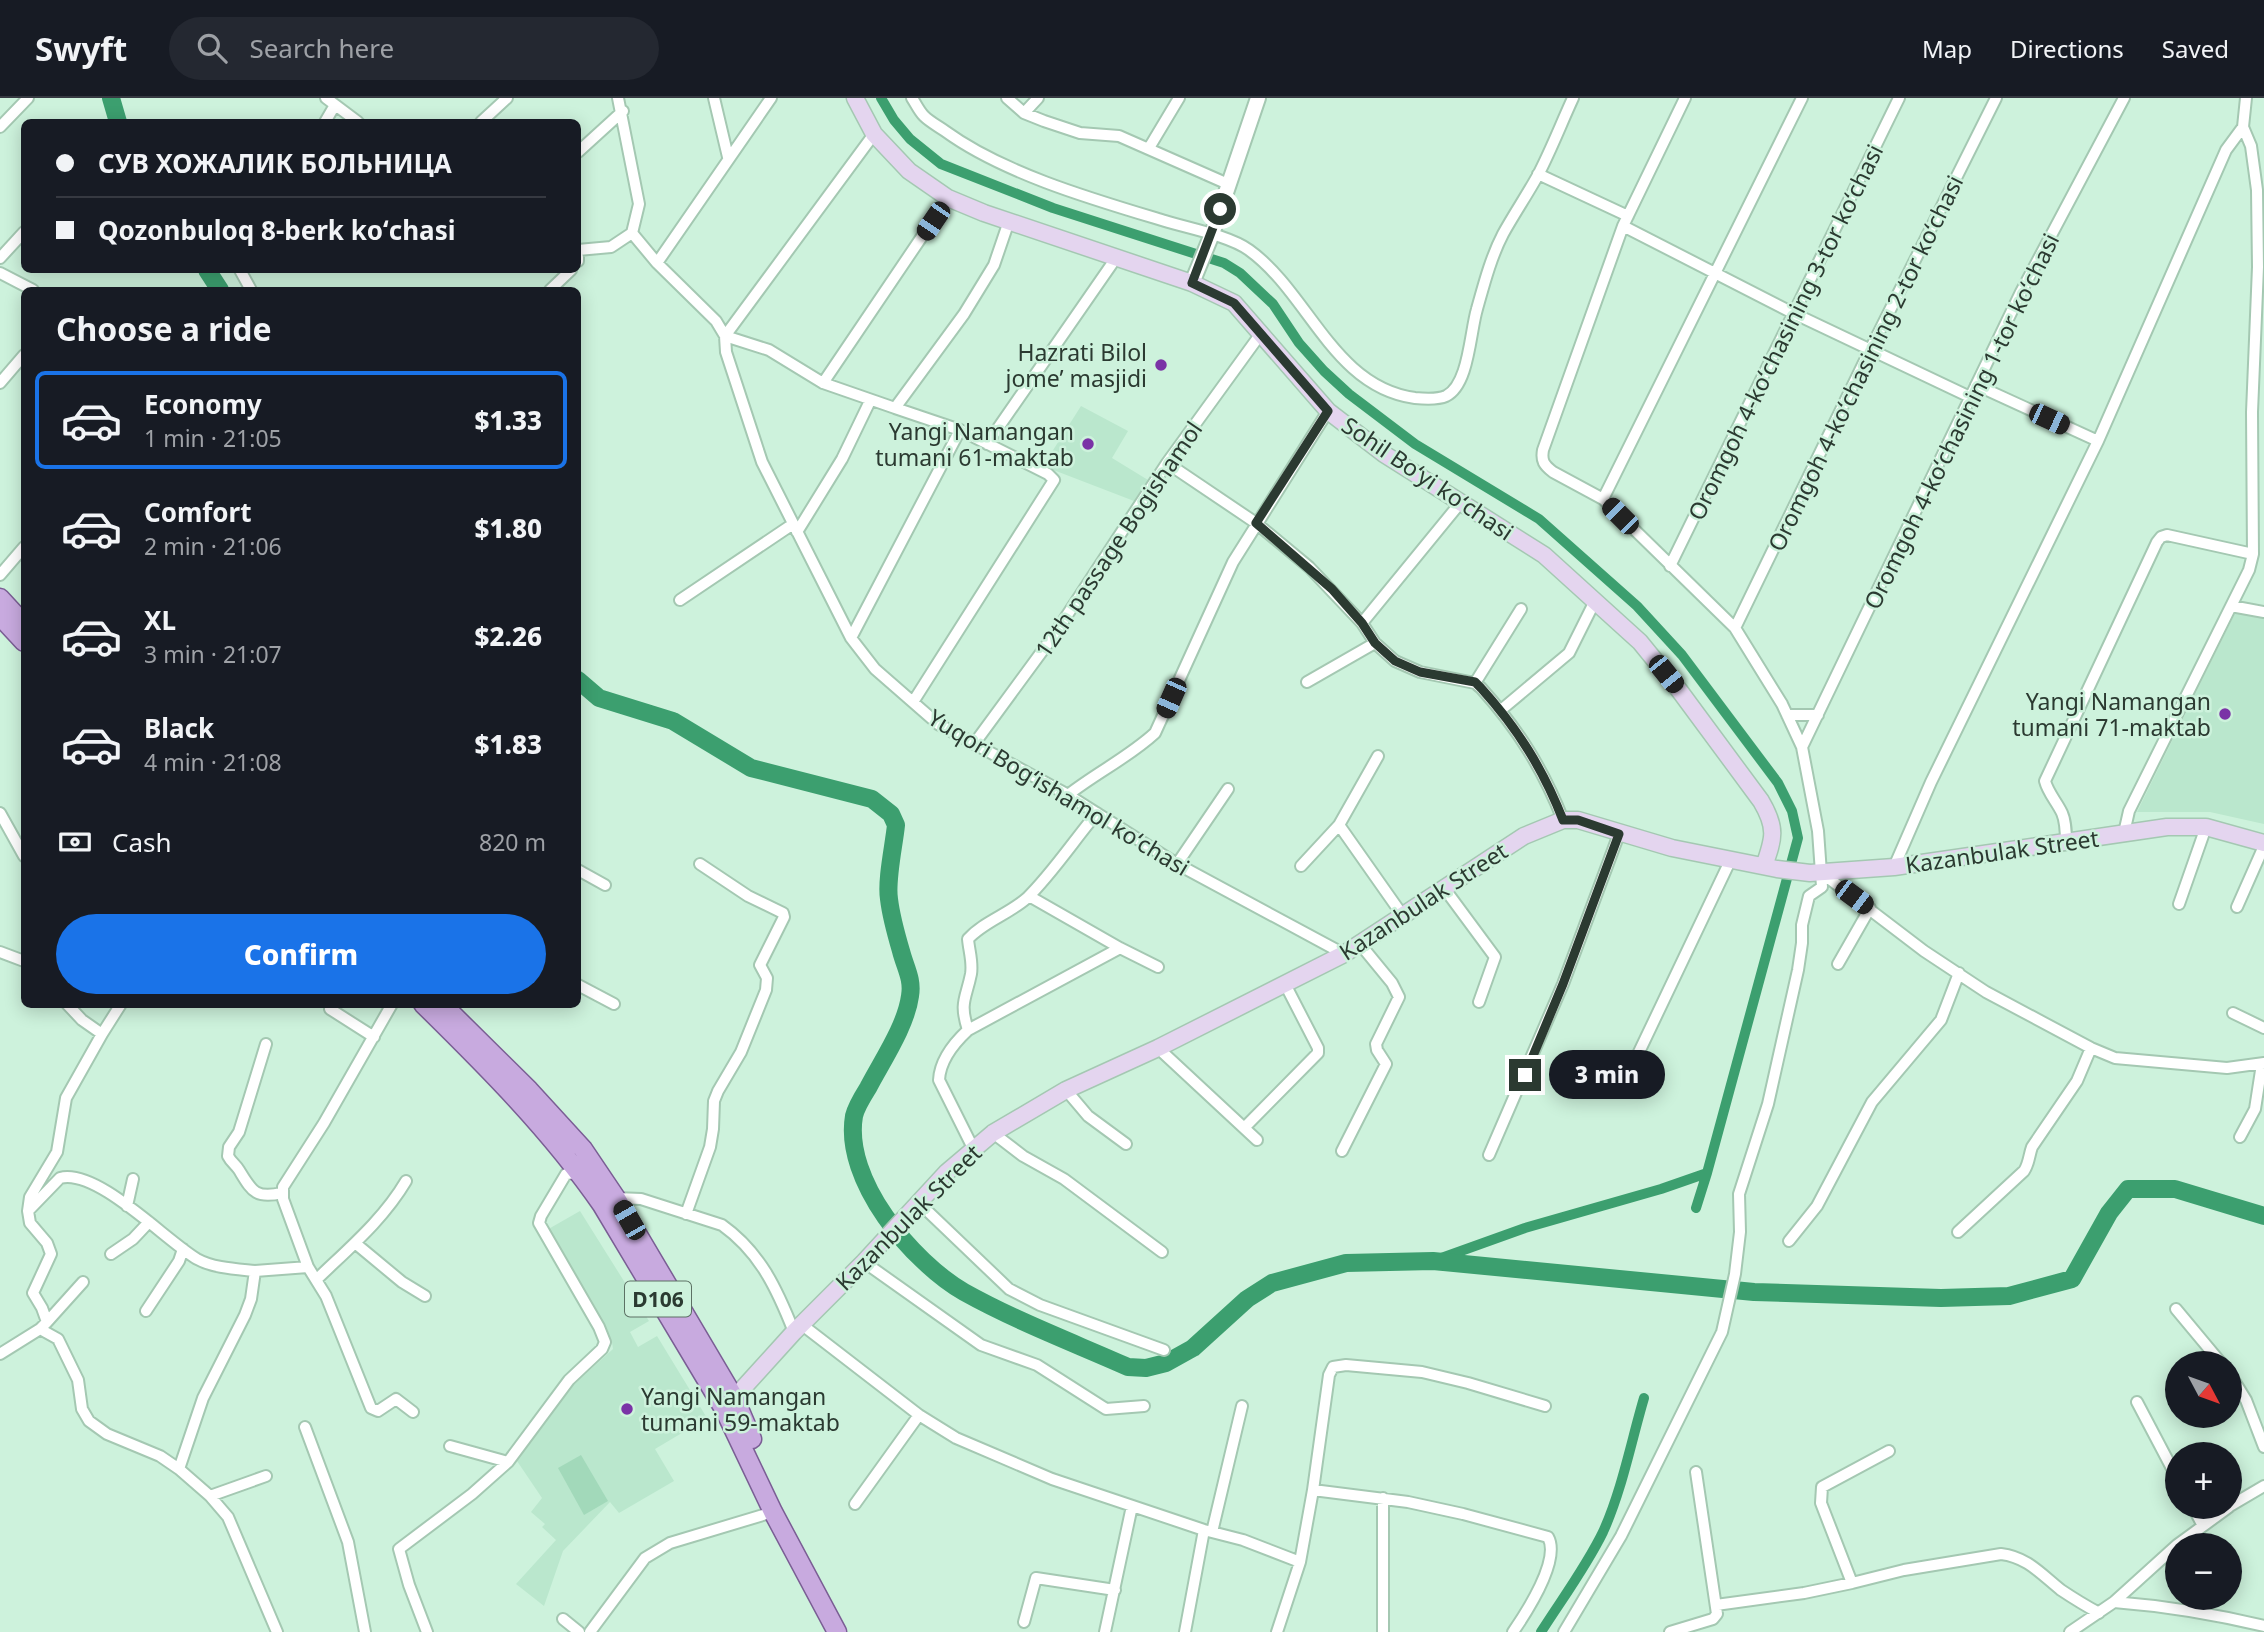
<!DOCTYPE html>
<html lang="en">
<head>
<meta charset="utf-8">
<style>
	:root { --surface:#171b24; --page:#242831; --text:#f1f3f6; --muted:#9ea1a6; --line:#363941; --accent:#1a73e8 }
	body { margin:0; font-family:"Noto Sans",sans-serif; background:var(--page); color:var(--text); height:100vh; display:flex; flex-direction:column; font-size:26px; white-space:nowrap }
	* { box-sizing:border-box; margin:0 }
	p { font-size:23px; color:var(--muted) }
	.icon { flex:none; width:38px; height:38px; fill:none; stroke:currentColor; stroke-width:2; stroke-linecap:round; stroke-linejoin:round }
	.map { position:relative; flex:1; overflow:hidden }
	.drawer { position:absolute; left:21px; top:189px; width:560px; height:721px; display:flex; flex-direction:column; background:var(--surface); border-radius:10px; box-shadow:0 4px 18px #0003 }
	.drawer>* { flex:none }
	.banner { position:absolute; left:21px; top:21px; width:560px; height:154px; border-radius:10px; box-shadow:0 4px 18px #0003; display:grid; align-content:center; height:154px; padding:0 35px; background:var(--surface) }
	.needle { width:46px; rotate:131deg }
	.fabs { position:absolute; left:2165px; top:1253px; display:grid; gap:14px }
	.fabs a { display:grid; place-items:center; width:77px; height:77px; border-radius:50%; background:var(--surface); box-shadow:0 4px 18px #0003; font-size:35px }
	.end { position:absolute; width:32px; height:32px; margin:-16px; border:9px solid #2b3a31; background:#fff; box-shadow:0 0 0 4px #fff }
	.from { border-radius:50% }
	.bubble { position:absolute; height:49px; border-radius:24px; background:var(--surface); box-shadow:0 4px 18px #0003; font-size:23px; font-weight:800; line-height:49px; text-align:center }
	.car { position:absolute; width:21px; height:42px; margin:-21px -10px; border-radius:9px; box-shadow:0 0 5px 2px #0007; background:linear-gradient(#222 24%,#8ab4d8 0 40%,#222 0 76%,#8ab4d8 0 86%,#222 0) }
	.banner b { display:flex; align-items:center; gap:24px; height:66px; font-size:26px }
	.banner b+b { border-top:2px solid var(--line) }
	.banner i { width:18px; height:18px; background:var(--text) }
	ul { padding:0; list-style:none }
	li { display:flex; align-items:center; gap:21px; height:98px; margin:0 14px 10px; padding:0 21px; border:4px solid transparent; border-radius:10px }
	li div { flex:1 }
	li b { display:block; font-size:26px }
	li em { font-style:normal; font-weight:800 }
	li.current { border-color:var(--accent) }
	li>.icon { width:63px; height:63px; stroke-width:1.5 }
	h2 { padding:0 35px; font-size:32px; line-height:84px }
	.pay { display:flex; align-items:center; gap:18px; height:77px; padding:0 35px; font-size:26px }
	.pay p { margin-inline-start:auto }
	.cta { display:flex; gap:14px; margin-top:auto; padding:14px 35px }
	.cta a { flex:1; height:80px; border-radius:42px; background:var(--accent); color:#fff; font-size:28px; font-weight:800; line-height:80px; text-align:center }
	header { display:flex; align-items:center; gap:42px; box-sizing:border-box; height:98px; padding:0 35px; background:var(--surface); border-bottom:2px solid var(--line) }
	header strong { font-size:33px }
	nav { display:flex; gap:38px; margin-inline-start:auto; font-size:24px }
	.search { width:490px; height:63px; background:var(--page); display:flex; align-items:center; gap:18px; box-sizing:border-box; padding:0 24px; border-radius:38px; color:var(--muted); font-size:26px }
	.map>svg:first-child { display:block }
	.built { fill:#bae7cd }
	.green { fill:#a2d9ba }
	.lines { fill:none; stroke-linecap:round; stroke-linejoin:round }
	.canal { stroke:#3c9f6f; stroke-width:10 }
	.river { stroke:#3c9f6f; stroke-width:18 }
	.minor-casing { stroke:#a4c8b2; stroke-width:14 }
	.tertiary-casing { stroke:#a4c8b2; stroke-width:18 }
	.secondary-casing { stroke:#a4c8b2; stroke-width:19 }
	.primary-casing { stroke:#7a5e94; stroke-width:21 }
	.minor { stroke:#fff; stroke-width:10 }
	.tertiary { stroke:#fff; stroke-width:14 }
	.secondary { stroke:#e4d5ef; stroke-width:16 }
	.primary { stroke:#c8aadf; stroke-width:18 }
	.route { stroke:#2b3a31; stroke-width:9 }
	.poi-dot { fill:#7a33a6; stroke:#cdf2dc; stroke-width:2.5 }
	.labels { text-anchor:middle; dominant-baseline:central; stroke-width:5; stroke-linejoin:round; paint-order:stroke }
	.shield { fill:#cdf2dc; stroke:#5c7164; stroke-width:2 }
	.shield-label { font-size:21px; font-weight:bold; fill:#2b3a31 }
	.street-label { font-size:23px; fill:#2b3a31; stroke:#cdf2dc }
	.poi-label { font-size:23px; fill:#2b3a31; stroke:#cdf2dc; text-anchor:end }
</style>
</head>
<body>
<header>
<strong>Swyft</strong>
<div class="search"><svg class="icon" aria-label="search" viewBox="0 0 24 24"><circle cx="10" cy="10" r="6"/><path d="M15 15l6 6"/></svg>Search here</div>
<nav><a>Map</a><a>Directions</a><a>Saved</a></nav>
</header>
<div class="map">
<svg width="2264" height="1534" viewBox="0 0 2264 1534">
	<rect width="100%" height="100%" fill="#cdf2dc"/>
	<!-- built -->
	<path class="built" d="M1081,308L1128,333L1112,360L1148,382L1134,403L1043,368Z
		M2236,513L2264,518V726L2210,714H2137Z
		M580,1113L649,1223L630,1234L638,1249L657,1238L707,1320L655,1351L674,1383L619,1415L610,1404L563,1453L544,1508L516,1486L556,1442L542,1429L545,1426L531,1414L542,1400L517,1363L557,1302L613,1251L612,1244L545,1133Z"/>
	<!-- green -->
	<path class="green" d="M581,1357L608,1403L584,1417L558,1370Z"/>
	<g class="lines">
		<!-- canal -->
		<path class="canal" d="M881,0L894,22L910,41L941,66L1053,110L1224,165L1240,175L1273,206L1299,245L1324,273L1349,296L1415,346L1539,421L1637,508L1682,557L1778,685L1792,713L1798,740L1707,1075L1696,1110
			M1433,1163L1525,1130L1661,1091L1707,1075
			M1541,1534C1562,1501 1586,1469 1603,1434C1622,1392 1631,1344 1644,1300"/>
		<!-- river -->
		<path class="river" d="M111,0L118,24
			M207,172L220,192
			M578,582L599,600L673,623L751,670L872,701L891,716L896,727C894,747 886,782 889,801C891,818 896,836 901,853C905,869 913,881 910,898C906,928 882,963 868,990C863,998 856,1009 854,1018C843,1082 912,1164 964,1194C1016,1223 1074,1245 1128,1269L1146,1270L1166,1265L1193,1250L1247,1201L1272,1185L1346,1165L1433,1163L1754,1194L1941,1200L2009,1198L2072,1181L2109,1115L2128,1091H2175L2264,1118"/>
		<!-- minor casing -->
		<g class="minor-casing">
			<path id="minor" d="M326,0L358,24
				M618,0L639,106L632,135
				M714,0L728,59
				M912,0C916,6 919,13 924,18C930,24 938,28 945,33C1004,76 1095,102 1165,123C1188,130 1230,138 1249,152C1309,195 1333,289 1415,300C1425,301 1437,302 1446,298C1469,287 1470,234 1477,211C1484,186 1491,159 1503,136C1514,116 1527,97 1538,77C1551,52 1561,26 1573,0
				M1007,0L1024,15L1044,23L1080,35L1119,38L1228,86
				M1024,15L1038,0
				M325,24L335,7
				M481,24L507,0
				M0,29L28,0
				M874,36L725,238L769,252L823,285L895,310
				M1149,50L1179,0
				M578,54L623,13
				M1538,76L1628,118
				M1623,128L1793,215L1970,299
				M578,152L611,149L632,135L657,165L716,223L725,238L726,254L762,364L851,540L875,571L938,626L1068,697L1177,766L1344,856
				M578,159V163
				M0,160L24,134
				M657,165L771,0
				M240,172L251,192
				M0,175L33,192
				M550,192L571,172
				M0,285L24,257
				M823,285L948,100
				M1976,287L2098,343
				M987,346L1116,160
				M1167,365L1256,425L1309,469L1362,525L1375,545L1395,563L1420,574L1475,585L1481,590C1518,631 1543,671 1563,722
				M1603,401L1802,0
				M797,434L842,361L870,303
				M1670,468L1899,0
				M0,477L24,449
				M680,502L793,426
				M2231,508L2264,514
				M1362,525L1461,404
				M1735,530L1870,252L1996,0
				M851,540L960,332
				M1307,584L1375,545
				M1475,585L1521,511
				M913,604L1054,382L1048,376L960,332L895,310L964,216L994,167L1009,123
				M1501,612L1569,555L1595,503
				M1787,617H1818
				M974,646L1054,537L1167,365L1262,234
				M1802,649L2021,194L2124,0
				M1068,697C1096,675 1129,659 1155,635L1233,464L1328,313
				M0,715L24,758
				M1339,727L1403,818
				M2124,735L2129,713L2249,472L2253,456L2252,314L2258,169L2257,92L2251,48L2243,29
				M2066,745C2066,735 2066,724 2062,715C2057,704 2048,695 2045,683L2157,444L2161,439L2167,437L2253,456
				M1177,766L1228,691
				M1301,768L1339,727L1378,658
				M1894,769L1931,684L2098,343L2226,52L2243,29L2246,0
				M578,772L605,787
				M1823,776L1924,853L1986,894L2091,950L2115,960L2227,970L2264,965
				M1444,790L1495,859L1479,904
				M1029,798L1120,850L1158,869
				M2179,806L2206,729
				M2237,809L2264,748
				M0,854L24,863
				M1838,866L1870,810
				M578,887L614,906
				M330,911L374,939
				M2233,915L2264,930
				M968,932C959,904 966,901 971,876C973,864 969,853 968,841C983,824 1009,816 1027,800C1051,777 1075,741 1097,715
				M102,936L121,906
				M266,946L239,1034L229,1049L228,1058C231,1064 236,1067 239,1072C252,1093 255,1101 282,1095
				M1158,950L1257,1042
				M1630,973L1731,761
				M1066,992L1088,1018L1126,1046
				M1244,1030L1318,955V950L1285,886
				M993,1035L1023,1058L1064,1081L1162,1154
				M2240,1039L2255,1011L2262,966
				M973,1050L939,982C940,962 954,945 968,932L1120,850
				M1342,1053L1386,966L1377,952L1376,946L1399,899L1392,885L1360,846
				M1489,1057L1563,886L1619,736
				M616,1100L641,1101L722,1127C760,1154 777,1191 794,1234
				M918,1104L1009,1191L1040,1207L1164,1252
				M127,1108L133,1081
				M29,1112L60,1080C97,1070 165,1142 197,1161C213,1170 236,1171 255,1173
				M686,1116L710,1049L713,1031L714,1003L718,993L741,954L766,892L767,880L760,867L784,819L783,815L748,798L700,766
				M1958,1134L2024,1073C2029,1066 2029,1057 2032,1049L2077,983L2091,950
				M1789,1143L1817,1108L1872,1004L1941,922L1959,875
				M355,1145L402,1184L425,1198
				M111,1156L133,1141L149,1124
				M864,1164L981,1247L1037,1267L1106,1311L1144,1308
				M308,1169L326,1198L371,1310L378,1313L396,1301L413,1314
				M316,1182C348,1151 383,1122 406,1083
				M2176,1211L2221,1265
				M146,1213L179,1163L183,1151
				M47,1224L83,1184
				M801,1226L919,1317L956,1340L1052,1381L1204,1432L1243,1442L1300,1464
				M40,1231L58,1241L78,1282L82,1311L89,1323L107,1336L160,1358L179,1371
				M0,1256L40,1231L47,1224L42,1210L33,1195L51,1156L47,1145L30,1125L28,1113L30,1099L57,1054L66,1000L102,936L82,922L67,906
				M2230,1276L2246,1302L2264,1349
				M2137,1304L2177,1380
				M305,1329L348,1444L365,1534
				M450,1348L508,1364
				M1313,1392L1408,1404L1463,1416L1548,1439C1561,1462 1526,1515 1513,1534
				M210,1398L266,1378
				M1383,1400V1534
				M855,1406L919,1317
				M2230,1408L2264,1388
				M2193,1409L2203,1428
				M1212,1434L1242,1308
				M2177,1447L2229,1409
				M1852,1485L1821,1405L1822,1389L1889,1353
				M2114,1504C2165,1508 2214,1516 2264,1528
				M1716,1507L1804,1495L1852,1485L1904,1472L2001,1456C2027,1459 2041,1476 2061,1492C2073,1500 2086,1508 2099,1515
				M563,1521L579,1534
				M1024,1524L1036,1480L1115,1492
				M277,1534L228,1419L210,1398L179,1371L203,1300L245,1217L251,1201L255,1173L308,1169L283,1101V1089L324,1025L392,906
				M427,1534L409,1487L399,1451L472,1396L508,1364L569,1282L602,1251L605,1244L599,1229L539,1125L541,1118L566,1076L580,1075
				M590,1534L645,1460L670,1445L773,1414
				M1105,1534L1132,1408
				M1185,1534L1204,1432
				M1277,1534L1300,1464L1313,1392L1329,1277L1333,1269L1346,1267L1422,1274L1468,1285L1545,1308
				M1564,1534L1621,1438L1722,1234L1735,1176L1740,1134L1739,1096L1768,1006L1798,872L1802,845V827L1809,798L1822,789L1818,733L1802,649L1782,606L1735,530L1603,401L1553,374C1544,367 1541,363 1543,352L1623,128L1685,0
				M1670,1534L1713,1521L1717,1516L1696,1374
				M2070,1534L2114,1504L2177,1447"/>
		</g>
		<!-- tertiary casing -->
		<g class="tertiary-casing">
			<path id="tertiary" d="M1192,185L1212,136L1258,0"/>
		</g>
		<!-- secondary casing -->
		<g class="secondary-casing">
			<path id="secondary" d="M855,0L874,36L909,73L948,100L984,115L1192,185L1234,205L1328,313L1384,356L1544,457L1640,544L1679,592L1761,703C1777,730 1774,740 1764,768
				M726,1309L794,1234L864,1164L947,1074L993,1035L1066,992L1158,950L1344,856L1524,738L1563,722H1578L1672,750L1777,771L1810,775L1894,769L2167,729H2206L2264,745"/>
		</g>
		<!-- primary casing -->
		<g class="primary-casing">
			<path id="primary" d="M0,500L24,526
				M0,518L24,544
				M423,906C487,969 551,1033 602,1107L724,1311L773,1414L837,1534
				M442,906L529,992L583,1051L616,1100L735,1301L752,1341"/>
		</g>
		<!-- minor -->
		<use href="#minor" class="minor"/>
		<!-- tertiary -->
		<use href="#tertiary" class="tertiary"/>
		<!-- secondary -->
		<use href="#secondary" class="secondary"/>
		<!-- primary -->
		<use href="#primary" class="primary"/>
	</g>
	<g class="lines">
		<!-- route -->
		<path class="route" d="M1220,111L1192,185L1234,205L1328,313L1256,425L1332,491L1362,525L1375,545L1395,563L1420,574L1475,584L1481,590C1518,631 1543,671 1563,722H1578L1619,736L1563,886L1525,977"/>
	</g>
	<!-- markers -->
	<g class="poi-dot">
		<circle cx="1161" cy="267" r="7"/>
		<circle cx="1088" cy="346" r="7"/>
		<circle cx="2225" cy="616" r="7"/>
		<circle cx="627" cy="1311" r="7"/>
	</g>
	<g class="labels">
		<!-- shield labels -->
		<rect class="shield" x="625" y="1183.5" width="66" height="35" rx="5"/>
		<g class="shield-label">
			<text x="658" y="1201">D106</text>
		</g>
		<!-- street labels -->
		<g class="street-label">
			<text transform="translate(1785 234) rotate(-64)">Oromgoh 4-koʻchasining 3-tor koʻchasi</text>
			<text transform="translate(1865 265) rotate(-64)">Oromgoh 4-koʻchasining 2-tor koʻchasi</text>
			<text transform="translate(1961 323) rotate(-64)">Oromgoh 4-koʻchasining 1-tor koʻchasi</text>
			<text transform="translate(1428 380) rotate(34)">Sohil Boʻyi koʻchasi</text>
			<text transform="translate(1118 441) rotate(-56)">12th passage Bogishamol</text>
			<text transform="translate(1059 694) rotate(31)">Yuqori Bogʻishamol koʻchasi</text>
			<text transform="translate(2002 753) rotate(-8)">Kazanbulak Street</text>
			<text transform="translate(1423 803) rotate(-33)">Kazanbulak Street</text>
			<text transform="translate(908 1119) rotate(-45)">Kazanbulak Street</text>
		</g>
		<!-- poi labels -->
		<g class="poi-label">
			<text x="1147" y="254">Hazrati Bilol<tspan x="1147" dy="26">jome’ masjidi</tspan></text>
			<text x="1074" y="333">Yangi Namangan<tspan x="1074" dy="26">tumani 61-maktab</tspan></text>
			<text x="2211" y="603">Yangi Namangan<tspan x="2211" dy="26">tumani 71-maktab</tspan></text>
			<text x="641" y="1298" text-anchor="start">Yangi Namangan<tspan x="641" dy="26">tumani 59-maktab</tspan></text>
		</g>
	</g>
</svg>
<div class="fabs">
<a><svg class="needle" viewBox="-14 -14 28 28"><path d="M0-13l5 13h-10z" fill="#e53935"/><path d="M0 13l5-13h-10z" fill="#9ea1a6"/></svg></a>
<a>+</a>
<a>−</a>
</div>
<i class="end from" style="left:1220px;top:111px"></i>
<i class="end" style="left:1525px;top:977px"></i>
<div class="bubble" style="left:1549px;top:952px;width:116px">3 min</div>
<i class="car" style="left:933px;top:123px;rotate:214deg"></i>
<i class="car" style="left:2049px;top:321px;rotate:115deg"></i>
<i class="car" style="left:1620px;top:418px;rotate:315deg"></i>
<i class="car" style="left:1666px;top:576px;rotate:141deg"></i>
<i class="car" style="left:1171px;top:600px;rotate:204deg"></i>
<i class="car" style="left:1854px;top:799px;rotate:127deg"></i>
<i class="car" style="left:629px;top:1122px;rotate:330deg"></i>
<div class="banner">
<b><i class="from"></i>СУВ ХОЖАЛИК БОЛЬНИЦА</b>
<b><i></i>Qozonbuloq 8-berk koʻchasi</b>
</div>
<section class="drawer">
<h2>Choose a ride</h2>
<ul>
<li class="current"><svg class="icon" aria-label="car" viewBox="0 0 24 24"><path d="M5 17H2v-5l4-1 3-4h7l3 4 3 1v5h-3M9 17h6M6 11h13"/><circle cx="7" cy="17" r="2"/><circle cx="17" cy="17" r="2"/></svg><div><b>Economy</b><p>1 min · 21:05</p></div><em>$1.33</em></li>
<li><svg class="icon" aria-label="car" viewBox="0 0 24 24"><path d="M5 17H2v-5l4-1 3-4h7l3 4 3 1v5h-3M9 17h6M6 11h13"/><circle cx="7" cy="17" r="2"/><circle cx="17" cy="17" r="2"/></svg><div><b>Comfort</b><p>2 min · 21:06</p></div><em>$1.80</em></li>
<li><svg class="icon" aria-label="car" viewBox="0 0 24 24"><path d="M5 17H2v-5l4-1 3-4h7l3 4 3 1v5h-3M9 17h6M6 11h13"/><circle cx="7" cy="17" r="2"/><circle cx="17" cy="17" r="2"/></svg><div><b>XL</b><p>3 min · 21:07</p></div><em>$2.26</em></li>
<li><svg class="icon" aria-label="car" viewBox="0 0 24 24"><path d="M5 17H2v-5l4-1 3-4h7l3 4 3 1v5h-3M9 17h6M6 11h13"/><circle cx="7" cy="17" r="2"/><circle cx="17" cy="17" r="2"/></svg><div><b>Black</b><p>4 min · 21:08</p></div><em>$1.83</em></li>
</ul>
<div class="pay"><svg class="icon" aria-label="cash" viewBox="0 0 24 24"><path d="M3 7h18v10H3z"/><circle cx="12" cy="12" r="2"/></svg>Cash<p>820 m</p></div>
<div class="cta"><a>Confirm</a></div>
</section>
</div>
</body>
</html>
